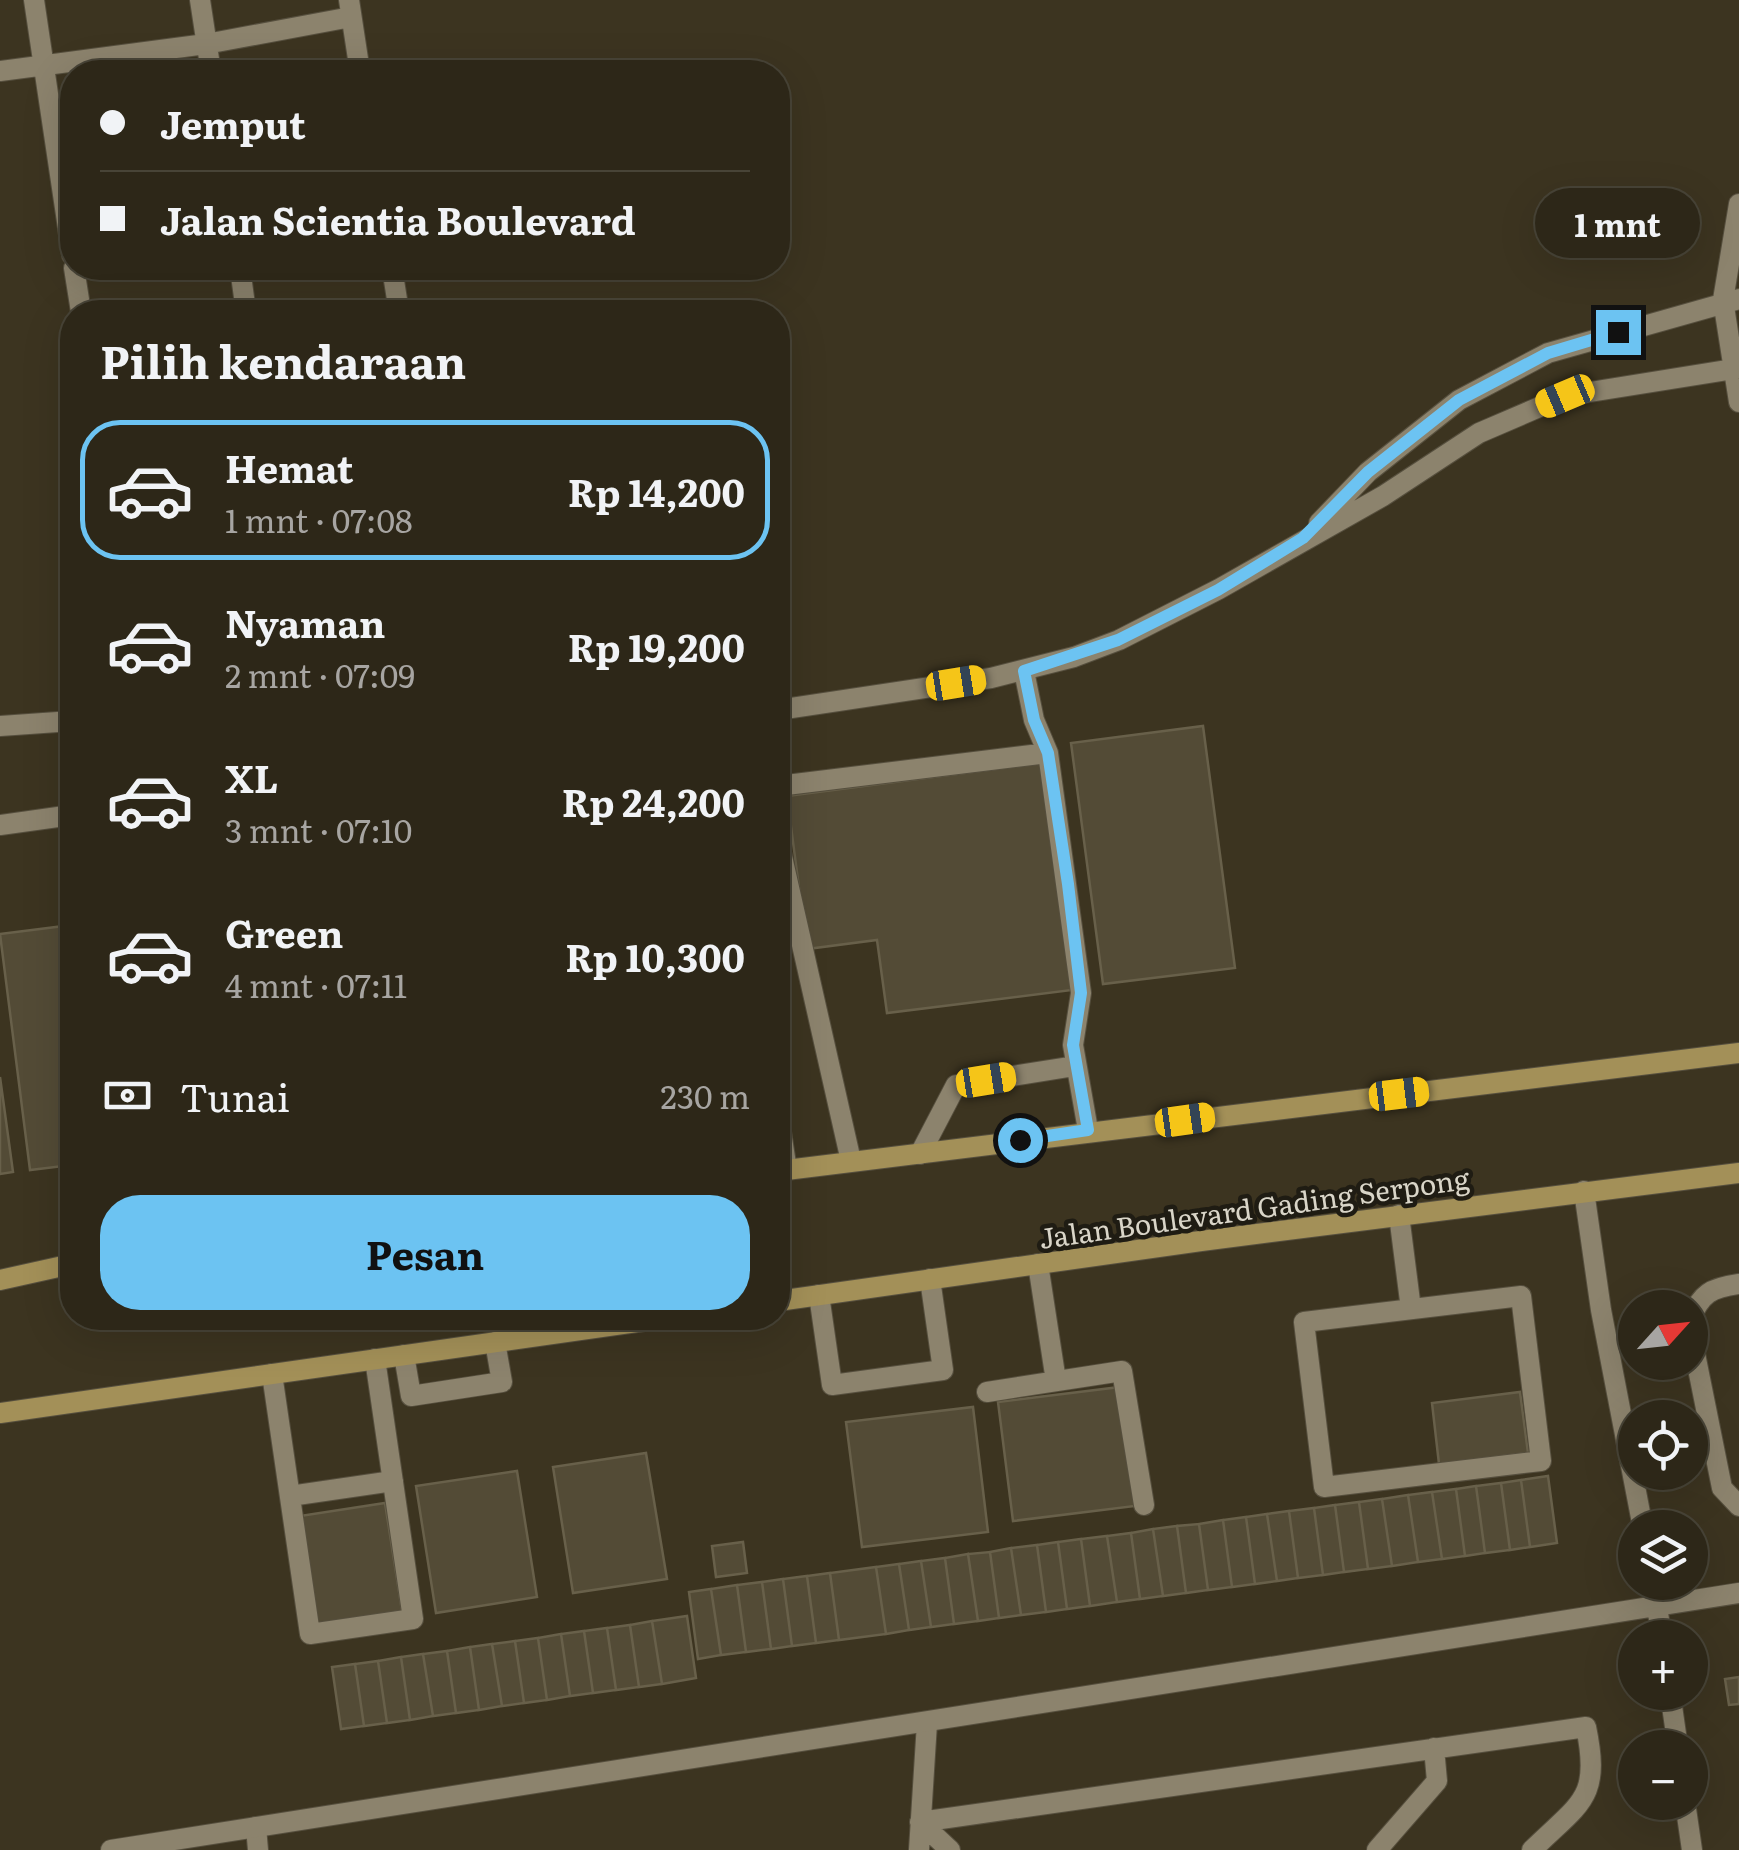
<!DOCTYPE html>
<html lang="id">
<head>
<meta charset="utf-8">
<style>
	:root { --surface:#2d2718; --page:#393325; --text:#f1f3f6; --muted:#a7a5a2; --line:#484437; --accent:#6cc3f2 }
	body { margin:0; font-family:Literata,serif; background:var(--page); color:var(--text); height:100vh; display:flex; flex-direction:column; font-size:38px; white-space:nowrap }
	* { box-sizing:border-box; margin:0 }
	p { font-size:32px; color:var(--muted) }
	.icon { flex:none; width:55px; height:55px; fill:none; stroke:currentColor; stroke-width:2; stroke-linecap:round; stroke-linejoin:round }
	.map { position:relative; flex:1; overflow:hidden }
	.sheet { position:absolute; left:60px; top:300px; width:730px; height:1030px; display:flex; flex-direction:column; background:var(--surface); border-radius:40px; box-shadow:0 10px 40px #0002,0 0 0 2px var(--line) }
	.sheet>* { flex:none }
	.hud { position:absolute; left:60px; top:60px; width:730px; height:220px; border-radius:40px; box-shadow:0 10px 40px #0002,0 0 0 2px var(--line); display:grid; align-content:center; height:220px; padding:0 40px; background:var(--surface) }
	.needle { width:65px; rotate:63deg }
	.fabs { position:absolute; left:1618px; top:1290px; display:grid; gap:20px }
	.fabs a { display:grid; place-items:center; width:90px; height:90px; border-radius:50%; background:var(--surface); box-shadow:0 10px 40px #0002,0 0 0 2px var(--line); font-size:50px }
	.end { position:absolute; width:45px; height:45px; margin:-22px; border:12px solid #6cc3f2; background:#111; box-shadow:0 0 0 5px #111 }
	.from { border-radius:50% }
	.bubble { position:absolute; height:70px; border-radius:35px; background:var(--surface); box-shadow:0 10px 40px #0002,0 0 0 2px var(--line); font-size:32px; font-weight:700; line-height:70px; text-align:center }
	.car { position:absolute; width:30px; height:60px; margin:-30px -15px; border-radius:12px; box-shadow:0 0 8px 2px #0007; background:linear-gradient(#f5c518 24%,#345 0 40%,#f5c518 0 76%,#345 0 86%,#f5c518 0) }
	.hud b { display:flex; align-items:center; gap:35px; height:95px; font-size:38px }
	.hud b+b { border-top:2px solid var(--line) }
	.hud i { width:25px; height:25px; background:var(--text) }
	ul { padding:0; list-style:none }
	li { display:flex; align-items:center; gap:30px; height:140px; margin:0 20px 15px; padding:0 20px; border:5px solid transparent; border-radius:40px }
	li div { flex:1 }
	li b { display:block; font-size:38px }
	li em { font-style:normal; font-weight:700 }
	li.current { border-color:var(--accent) }
	li>.icon { width:90px; height:90px; stroke-width:1.5 }
	h2 { padding:0 40px; font-size:45px; line-height:120px }
	.pay { display:flex; align-items:center; gap:25px; height:110px; padding:0 40px; font-size:38px }
	.pay p { margin-inline-start:auto }
	.cta { display:flex; gap:20px; margin-top:auto; padding:20px 40px }
	.cta a { flex:1; height:115px; border-radius:40px; background:var(--accent); color:#111; font-size:40px; font-weight:700; line-height:115px; text-align:center }
	.map>svg:first-child { display:block }
	.building { fill:#534b36; stroke:#68604a; stroke-width:2.5 }
	.lines { fill:none; stroke-linecap:round; stroke-linejoin:round }
	.lane-casing { stroke:#564f3e; stroke-width:22 }
	.street-casing { stroke:#564f3e; stroke-width:22 }
	.secondary-casing { stroke:#564f3e; stroke-width:22 }
	.lane { stroke:#8c836d; stroke-width:20 }
	.street { stroke:#8c836d; stroke-width:20 }
	.secondary { stroke:#a39058; stroke-width:20 }
	.route { stroke:#6cc3f2; stroke-width:12 }
	.labels { text-anchor:middle; dominant-baseline:central; stroke-width:9; stroke-linejoin:round; paint-order:stroke }
	.street-label { font-size:28px; fill:#d9d5c8; stroke:#1f1c13 }
</style>
</head>
<body>
<div class="map">
<svg width="1739" height="1850" viewBox="0 0 1739 1850">
	<rect width="100%" height="100%" fill="#3c3420"/>
	<!-- building -->
	<path class="building" d="M1203,726L1235,968L1103,984L1071,743Z
		M1042,763L1072,990L887,1013L877,940L807,949L787,796Z
		M72,925V1165L30,1170L0,934Z
		M0,1077L13,1172L0,1174Z
		M1120,1387L1135,1506L1013,1521L998,1402Z
		M1520,1392L1528,1453L1439,1464L1432,1403Z
		M973,1407L988,1532L862,1547L846,1422Z
		M646,1453L667,1579L573,1593L553,1467Z
		M517,1471L537,1597L436,1613L416,1486Z
		M1548,1476L1557,1543L1530,1547L1521,1480Z
		M1521,1480L1530,1547L1510,1550L1501,1483Z
		M1501,1483L1510,1550L1485,1553L1476,1486Z
		M1476,1486L1485,1553L1465,1556L1456,1489Z
		M1456,1489L1465,1556L1442,1559L1432,1492Z
		M1432,1492L1442,1559L1418,1562L1408,1495Z
		M1408,1495L1418,1562L1392,1566L1382,1499Z
		M1382,1499L1392,1566L1368,1569L1359,1502Z
		M1359,1502L1368,1569L1344,1572L1335,1505Z
		M385,1503L402,1611L317,1624L300,1516Z
		M1335,1505L1344,1572L1323,1575L1314,1508Z
		M1314,1508L1323,1575L1298,1578L1289,1511Z
		M1289,1511L1298,1578L1277,1581L1267,1514Z
		M1267,1514L1277,1581L1255,1584L1246,1517Z
		M1246,1517L1255,1584L1232,1587L1223,1520Z
		M1223,1520L1232,1587L1208,1590L1199,1524Z
		M1199,1524L1208,1590L1186,1593L1177,1526Z
		M1177,1526L1186,1593L1163,1596L1153,1529Z
		M1153,1529L1163,1596L1140,1599L1131,1533Z
		M1131,1533L1140,1599L1117,1602L1107,1536Z
		M1107,1536L1117,1602L1090,1606L1081,1539Z
		M1081,1539L1090,1606L1067,1609L1058,1542Z
		M743,1542L747,1573L716,1577L712,1546Z
		M1058,1542L1067,1609L1046,1612L1037,1545Z
		M1037,1545L1046,1612L1021,1615L1011,1548Z
		M1011,1548L1021,1615L999,1618L990,1552Z
		M990,1552L999,1618L978,1621L968,1554Z
		M968,1554L978,1621L954,1624L945,1558Z
		M945,1558L954,1624L931,1627L921,1561Z
		M921,1561L931,1627L909,1630L899,1564Z
		M899,1564L909,1630L886,1634L876,1567Z
		M876,1567L886,1634L839,1640L830,1573Z
		M830,1573L839,1640L816,1643L807,1576Z
		M807,1576L816,1643L792,1646L783,1579Z
		M783,1579L792,1646L771,1649L762,1582Z
		M762,1582L771,1649L746,1652L737,1585Z
		M737,1585L746,1652L721,1655L711,1589Z
		M711,1589L721,1655L698,1659L689,1592Z
		M687,1616L696,1678L662,1684L652,1621Z
		M652,1621L662,1684L639,1687L630,1625Z
		M630,1625L639,1687L616,1690L607,1628Z
		M607,1628L616,1690L593,1693L584,1631Z
		M584,1631L593,1693L570,1696L561,1634Z
		M561,1634L570,1696L547,1700L538,1638Z
		M538,1638L547,1700L524,1703L515,1641Z
		M515,1641L524,1703L502,1706L492,1644Z
		M492,1644L502,1706L479,1710L470,1647Z
		M470,1647L479,1710L456,1713L447,1651Z
		M447,1651L456,1713L433,1716L423,1654Z
		M423,1654L433,1716L410,1720L401,1657Z
		M401,1657L410,1720L387,1723L378,1661Z
		M378,1661L387,1723L364,1726L355,1664Z
		M355,1664L364,1726L341,1729L332,1667Z
		M1739,1677V1704L1729,1705L1725,1679Z"/>
	<g class="lines">
		<!-- lane casing -->
		<g class="lane-casing">
			<path id="lane" d="M1024,671L1034,720L1048,753
				M778,786L1048,753L1081,993L1073,1045L1088,1130
				M778,839L851,1161
				M778,1113L787,1170
				M920,1154L956,1085L1075,1066
				M1399,1215L1411,1309
				M1038,1264L1056,1381
				M819,1295L832,1385L943,1370L930,1279
				M1521,1296L1541,1461L1324,1487L1304,1322Z
				M1690,1320C1701,1293 1711,1288 1739,1284
				M1690,1329L1722,1488L1739,1506
				M404,1355L411,1396L502,1382L495,1342
				M272,1374L310,1634L413,1619L375,1359
				M987,1392L1122,1371L1144,1505
				M290,1496L393,1481
				M920,1822L1586,1727C1601,1799 1581,1802 1532,1850
				M920,1822L950,1850
				M256,1827L258,1850
				M919,1850L927,1723
				M1377,1850L1437,1781L1434,1748"/>
		</g>
		<!-- street casing -->
		<g class="street-casing">
			<path id="street" d="M34,0L72,255
				M200,0L211,72
				M349,0L360,72
				M0,71L206,44L351,17
				M1739,204L1723,300L1739,402
				M74,268L81,312
				M240,268L246,312
				M392,268L399,312
				M1319,523L1368,472L1459,400L1548,353L1739,299
				M778,710L991,678L1074,657L1119,640L1219,589L1383,496L1479,433L1565,396L1739,368
				M0,726L72,721
				M0,825L72,815
				M1584,1191L1601,1310L1643,1528
				M1653,1582L1662,1638
				M1670,1692L1678,1748
				M1685,1802L1692,1850
				M111,1850L1739,1593"/>
		</g>
		<!-- secondary casing -->
		<g class="secondary-casing">
			<path id="secondary" d="M778,1171L1739,1053
				M0,1280L72,1264
				M778,1301L1201,1241L1739,1173
				M0,1413L665,1318"/>
		</g>
		<!-- lane -->
		<use href="#lane" class="lane"/>
		<!-- street -->
		<use href="#street" class="street"/>
		<!-- secondary -->
		<use href="#secondary" class="secondary"/>
	</g>
	<g class="lines">
		<!-- route -->
		<path class="route" d="M1020,1140L1088,1130L1073,1045L1081,993L1068,884L1048,753L1034,720L1024,671L1118,640L1218,590L1303,538L1368,472L1459,400L1548,353L1618,332"/>
	</g>
	<g class="labels">
		<!-- street labels -->
		<g class="street-label">
			<text transform="translate(1254 1207) rotate(-8)">Jalan Boulevard Gading Serpong</text>
		</g>
	</g>
</svg>
<div class="fabs">
<a><svg class="needle" viewBox="-14 -14 28 28"><path d="M0-13l5 13h-10z" fill="#e53935"/><path d="M0 13l5-13h-10z" fill="#a7a5a2"/></svg></a>
<a><svg class="icon" aria-label="locate" viewBox="0 0 24 24"><circle cx="12" cy="12" r="6"/><path d="M12 2v4M12 18v4M2 12h4M18 12h4"/></svg></a>
<a><svg class="icon" aria-label="layers" viewBox="0 0 24 24"><path d="M12 4l9 5-9 5-9-5zM3 14l9 5 9-5"/></svg></a>
<a>+</a>
<a>−</a>
</div>
<i class="end from" style="left:1020px;top:1140px"></i>
<i class="end" style="left:1618px;top:332px"></i>
<div class="bubble" style="left:1535px;top:188px;width:165px">1 mnt</div>
<i class="car" style="left:1565px;top:396px;rotate:247deg"></i>
<i class="car" style="left:956px;top:683px;rotate:81deg"></i>
<i class="car" style="left:986px;top:1080px;rotate:81deg"></i>
<i class="car" style="left:1399px;top:1094px;rotate:83deg"></i>
<i class="car" style="left:1185px;top:1120px;rotate:82deg"></i>
<div class="hud">
<b><i class="from"></i>Jemput</b>
<b><i></i>Jalan Scientia Boulevard</b>
</div>
<section class="sheet">
<h2>Pilih kendaraan</h2>
<ul>
<li class="current"><svg class="icon" aria-label="car" viewBox="0 0 24 24"><path d="M5 17H2v-5l4-1 3-4h7l3 4 3 1v5h-3M9 17h6M6 11h13"/><circle cx="7" cy="17" r="2"/><circle cx="17" cy="17" r="2"/></svg><div><b>Hemat</b><p>1 mnt · 07:08</p></div><em>Rp 14,200</em></li>
<li><svg class="icon" aria-label="car" viewBox="0 0 24 24"><path d="M5 17H2v-5l4-1 3-4h7l3 4 3 1v5h-3M9 17h6M6 11h13"/><circle cx="7" cy="17" r="2"/><circle cx="17" cy="17" r="2"/></svg><div><b>Nyaman</b><p>2 mnt · 07:09</p></div><em>Rp 19,200</em></li>
<li><svg class="icon" aria-label="car" viewBox="0 0 24 24"><path d="M5 17H2v-5l4-1 3-4h7l3 4 3 1v5h-3M9 17h6M6 11h13"/><circle cx="7" cy="17" r="2"/><circle cx="17" cy="17" r="2"/></svg><div><b>XL</b><p>3 mnt · 07:10</p></div><em>Rp 24,200</em></li>
<li><svg class="icon" aria-label="car" viewBox="0 0 24 24"><path d="M5 17H2v-5l4-1 3-4h7l3 4 3 1v5h-3M9 17h6M6 11h13"/><circle cx="7" cy="17" r="2"/><circle cx="17" cy="17" r="2"/></svg><div><b>Green</b><p>4 mnt · 07:11</p></div><em>Rp 10,300</em></li>
</ul>
<div class="pay"><svg class="icon" aria-label="cash" viewBox="0 0 24 24"><path d="M3 7h18v10H3z"/><circle cx="12" cy="12" r="2"/></svg>Tunai<p>230 m</p></div>
<div class="cta"><a>Pesan</a></div>
</section>
</div>
</body>
</html>
